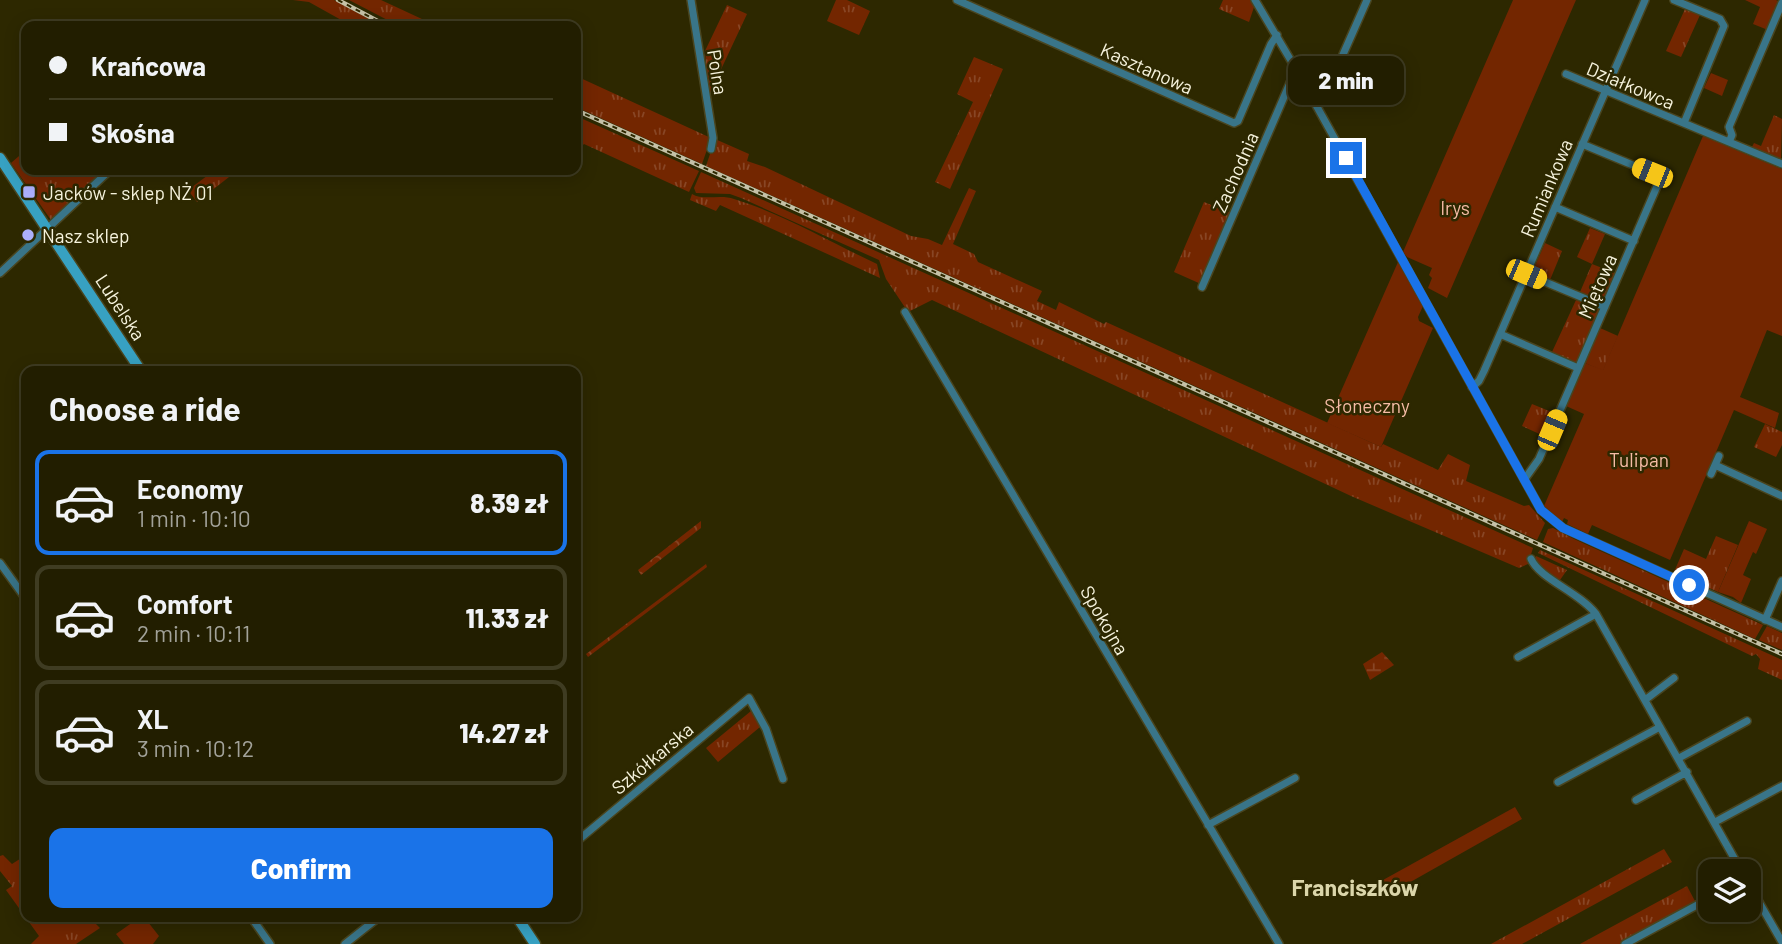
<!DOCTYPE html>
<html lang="en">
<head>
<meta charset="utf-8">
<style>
	:root { --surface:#221e00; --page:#2a270a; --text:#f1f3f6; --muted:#a2a299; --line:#3f3c22; --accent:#1a73e8 }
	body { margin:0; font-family:Barlow,sans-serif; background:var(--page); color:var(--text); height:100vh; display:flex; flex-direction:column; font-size:26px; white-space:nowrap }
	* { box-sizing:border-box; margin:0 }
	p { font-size:23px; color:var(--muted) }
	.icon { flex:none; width:38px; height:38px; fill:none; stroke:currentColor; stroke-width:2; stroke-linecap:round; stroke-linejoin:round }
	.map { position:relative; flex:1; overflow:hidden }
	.side { position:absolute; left:21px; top:366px; width:560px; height:556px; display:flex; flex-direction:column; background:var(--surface); border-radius:14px; box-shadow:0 4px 18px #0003,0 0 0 2px var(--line) }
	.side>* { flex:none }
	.banner { position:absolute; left:21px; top:21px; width:560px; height:154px; border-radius:14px; box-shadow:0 4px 18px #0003,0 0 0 2px var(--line); display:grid; align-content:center; height:154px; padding:0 28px; background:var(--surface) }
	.buttons { position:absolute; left:1698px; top:859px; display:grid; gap:14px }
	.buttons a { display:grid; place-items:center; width:63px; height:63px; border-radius:14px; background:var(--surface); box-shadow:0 4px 18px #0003,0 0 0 2px var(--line); font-size:35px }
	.end { position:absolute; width:32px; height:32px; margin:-16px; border:9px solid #1a73e8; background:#fff; box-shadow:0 0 0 4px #fff }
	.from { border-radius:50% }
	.bubble { position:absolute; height:49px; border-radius:14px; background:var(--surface); box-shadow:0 4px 18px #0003,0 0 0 2px var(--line); font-size:23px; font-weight:800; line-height:49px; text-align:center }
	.car { position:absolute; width:21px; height:42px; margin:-21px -10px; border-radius:9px; box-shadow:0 0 5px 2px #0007; background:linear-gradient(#f5c518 24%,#345 0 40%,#f5c518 0 76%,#345 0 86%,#f5c518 0) }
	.banner b { display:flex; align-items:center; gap:24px; height:66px; font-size:26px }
	.banner b+b { border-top:2px solid var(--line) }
	.banner i { width:18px; height:18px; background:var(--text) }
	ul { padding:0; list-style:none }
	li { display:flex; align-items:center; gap:21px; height:105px; margin:0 14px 10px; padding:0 14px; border:4px solid var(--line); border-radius:14px }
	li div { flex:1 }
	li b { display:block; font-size:26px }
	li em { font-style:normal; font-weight:800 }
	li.active { border-color:var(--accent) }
	li>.icon { width:63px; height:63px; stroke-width:1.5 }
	h2 { padding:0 28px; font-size:32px; line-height:84px }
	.primary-button { display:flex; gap:14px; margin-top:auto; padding:14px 28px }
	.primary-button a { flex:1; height:80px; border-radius:14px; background:var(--accent); color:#fff; font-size:28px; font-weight:800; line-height:80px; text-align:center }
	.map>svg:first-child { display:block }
	.grass { fill:url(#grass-tufts) }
	.forest { fill:url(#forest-crowns) }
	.wetland { fill:url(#wetland-marsh) }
	.garden { fill:#732600 }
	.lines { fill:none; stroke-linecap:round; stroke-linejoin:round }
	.street-casing { stroke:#49451f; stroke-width:10 }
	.secondary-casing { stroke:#49451f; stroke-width:13 }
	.street { stroke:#397589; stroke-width:7 }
	.secondary { stroke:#37a1c2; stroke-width:10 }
	.rail-casing { stroke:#c5c1a7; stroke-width:4.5 }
	.rail { stroke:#2d2800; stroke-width:2; stroke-dasharray:5; stroke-linecap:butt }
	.route { stroke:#1a73e8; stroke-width:9 }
	.poi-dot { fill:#acaffb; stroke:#2d2800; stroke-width:2.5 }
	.labels { text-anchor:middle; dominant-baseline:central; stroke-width:5; stroke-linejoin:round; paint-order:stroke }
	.street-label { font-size:19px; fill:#f7f4de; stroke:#2d2800 }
	.poi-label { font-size:19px; fill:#f7f4de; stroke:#2d2800; text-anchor:start }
	.park-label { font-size:19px; fill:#f6bca6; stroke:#2d2800 }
	.quarter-label { font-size:23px; font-weight:bold; fill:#dbd6aa; stroke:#2d2800 }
</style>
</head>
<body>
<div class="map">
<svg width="1782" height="944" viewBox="0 0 1782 944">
	<defs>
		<pattern id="grass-tufts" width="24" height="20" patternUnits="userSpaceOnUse" patternTransform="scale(1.75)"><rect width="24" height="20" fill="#732600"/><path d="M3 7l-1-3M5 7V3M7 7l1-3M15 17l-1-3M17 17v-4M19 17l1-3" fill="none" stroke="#884625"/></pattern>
		<pattern id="forest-crowns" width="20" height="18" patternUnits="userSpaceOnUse" patternTransform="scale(1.75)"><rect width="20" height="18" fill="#732600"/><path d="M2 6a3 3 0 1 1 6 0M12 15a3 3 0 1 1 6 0" fill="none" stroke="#884625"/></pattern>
		<pattern id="wetland-marsh" width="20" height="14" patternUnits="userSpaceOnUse" patternTransform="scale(1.75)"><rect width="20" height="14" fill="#732600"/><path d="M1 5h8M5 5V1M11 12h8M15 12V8" fill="none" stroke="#884625"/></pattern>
	</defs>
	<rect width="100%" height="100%" fill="#2d2800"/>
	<!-- grass -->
	<path class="grass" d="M293,0H334L382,26H352L309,2Z
		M349,0H381L437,26H399Z
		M836,0H847L870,11L859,35L827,21Z
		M1223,0H1250L1254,7L1249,22L1219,9Z
		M727,5L747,14L709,95L705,51Z
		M1685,9L1700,15L1681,57L1666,51Z
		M974,57L1003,69L950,189L935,182L973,102L957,94Z
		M576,76L711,138L702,164L576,107Z
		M1774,115L1782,119L1781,160L1752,147L1754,143L1761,146Z
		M576,116L699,171L689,192L584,144L579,149L576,147Z
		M715,139L749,154L747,161L765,167L911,236L928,239L942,245L969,188L976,191L953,244L974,254L978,262L1042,291L1037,301L1056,310L1059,302L1104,324L1106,322L1381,447L1383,444L1438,470L1448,454L1470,465L1466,481L1524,506L1529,505L1545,523L1537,540L706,166Z
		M26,150V170H109L51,220L11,163Z
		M215,170H238L197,202L188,190Z
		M701,172L1533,548L1528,564L1519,568L1351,496L932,300L908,312L886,279L879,260L741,198L730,194L696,193L694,188Z
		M692,194C703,201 721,194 734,199C783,214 830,242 877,264L880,278L720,205L716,211L690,200Z
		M1204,202L1231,213L1201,284L1174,272Z
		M1590,228L1605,234L1592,264L1615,273L1602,301L1580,292L1592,264L1577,257Z
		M1545,243L1562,251L1550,280L1536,274L1534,268Z
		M1576,300L1600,310L1577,363L1552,352Z
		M1600,328L1618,336L1603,371L1585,363Z
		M1532,404L1554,413L1544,436L1522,426Z
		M1765,424L1782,432V445L1776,457L1754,447Z
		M1553,528L1574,539L1763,625L1755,639L1543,542L1548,529Z
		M1716,536L1738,545L1718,592L1674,572L1684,549L1706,559Z
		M1540,550L1782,660V680L1758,669L1760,659L1756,654L1752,656L1538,553Z
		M1536,556L1567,570L1560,580L1545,572L1534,562Z
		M1767,626L1782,633V650L1759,640Z
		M751,711L760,727L718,762L706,748Z
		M1664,849L1672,862L1522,944H1491Z
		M3,855L12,864L26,855V917H89L100,928L76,944H31L39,936L6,890L12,886L0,871V856Z
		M1687,886L1696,903L1620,944H1580Z"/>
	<!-- forest -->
	<path class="forest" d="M701,521V528L641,575L638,570Z
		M706,564L707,567L588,657L586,654Z"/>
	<!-- wetland -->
	<path class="wetland" d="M1382,652L1394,665L1370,680L1363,664Z"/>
	<!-- garden -->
	<path class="garden" d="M1513,0H1576L1447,298L1428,288L1432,278L1429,275L1432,268L1407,257L1403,252Z
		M1745,0H1776L1780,2L1768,30L1753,24L1760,7Z
		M1711,73L1728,80L1722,96L1704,88Z
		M1703,136L1782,169V336L1767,330L1740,397L1779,413L1775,428L1734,410L1670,560L1592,525L1588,534L1567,524L1568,520L1564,518L1562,522L1544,506L1584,414L1566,406L1585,363L1603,370Z
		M1398,262L1423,306L1418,317L1419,321L1433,328L1381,447L1327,423Z
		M1749,521L1767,529L1756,554L1753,552L1743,575L1751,579L1741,603L1733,597L1718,592Z
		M1515,807L1522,819L1391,893L1383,880Z
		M140,917H144L159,936L153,944H124L116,934Z"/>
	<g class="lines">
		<!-- street casing -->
		<g class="street-casing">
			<path id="street" d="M691,0L713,138L711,149
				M957,0L1234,123L1238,121L1271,44L1277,35
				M1255,0L1296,69L1541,510L1563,528L1782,627
				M1674,0L1720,19L1724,26L1684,123
				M1782,3L1729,127L1732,135L1729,142L1782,164
				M1566,74L1729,142
				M1317,107L1323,100L1367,0
				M1555,207L1634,241
				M0,273L110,170
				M1526,274L1605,307
				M1202,287L1296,69
				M905,312L1279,944
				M1500,334L1578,368
				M1472,387L1479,381L1484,371L1645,0
				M1715,465L1782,496
				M1711,474L1719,456
				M1524,480L1539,459L1658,184V178L1652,173L1582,144
				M1531,559C1540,579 1579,592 1596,614L1742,872
				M0,563L26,599
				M1765,620L1782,581
				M1518,657L1596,614
				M1645,700L1674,678
				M1679,758L1747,721
				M1558,782L1660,727
				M1636,800L1687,772
				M1715,822L1782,786
				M1208,825L1295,778
				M576,842L749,698L766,729L783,779
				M1748,883L1782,942
				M251,917L270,944
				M345,944L379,917
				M1625,944L1710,898"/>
		</g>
		<!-- secondary casing -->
		<g class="secondary-casing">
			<path id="secondary" d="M0,158L141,371
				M517,917L535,944"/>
		</g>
		<!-- street -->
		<use href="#street" class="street"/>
		<!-- secondary -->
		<use href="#secondary" class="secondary"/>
		<!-- rail casing -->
		<g class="rail-casing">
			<path id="rail" d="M338,0L387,26
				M576,110L1782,654"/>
		</g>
		<!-- rail -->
		<use href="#rail" class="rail"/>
	</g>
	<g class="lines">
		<!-- route -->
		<path class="route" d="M1346,158L1541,510L1563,528L1689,585"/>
	</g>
	<!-- markers -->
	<g class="poi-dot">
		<rect x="22" y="185" width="14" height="14" rx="3.5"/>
		<circle cx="28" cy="235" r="7"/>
	</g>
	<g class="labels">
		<!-- street labels -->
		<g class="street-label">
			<text transform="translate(1147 68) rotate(24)">Kasztanowa</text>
			<text transform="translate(718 72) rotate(81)">Polna</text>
			<text transform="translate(1631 85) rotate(23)">Działkowca</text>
			<text transform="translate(1235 172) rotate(-66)">Zachodnia</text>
			<text transform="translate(1546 188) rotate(-67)">Rumiankowa</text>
			<text transform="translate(1597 286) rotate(-66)">Miętowa</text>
			<text transform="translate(121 307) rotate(57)">Lubelska</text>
			<text transform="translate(1105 620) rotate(60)">Spokojna</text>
			<text transform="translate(652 758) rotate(-40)">Szkółkarska</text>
		</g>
		<!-- poi labels -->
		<g class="poi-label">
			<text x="43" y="192">Jacków - sklep NŻ 01</text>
			<text x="42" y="235">Nasz sklep</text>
		</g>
		<!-- park labels -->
		<g class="park-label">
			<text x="1455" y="207">Irys</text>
			<text x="1367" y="405">Słoneczny</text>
			<text x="1639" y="459">Tulipan</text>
		</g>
		<!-- quarter labels -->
		<g class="quarter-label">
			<text x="1355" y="887">Franciszków</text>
		</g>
	</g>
</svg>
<div class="buttons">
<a><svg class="icon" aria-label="layers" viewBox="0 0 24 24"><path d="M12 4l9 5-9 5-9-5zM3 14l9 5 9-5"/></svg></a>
</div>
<i class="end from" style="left:1689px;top:585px"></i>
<i class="end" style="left:1346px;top:158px"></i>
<div class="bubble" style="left:1288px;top:56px;width:116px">2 min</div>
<i class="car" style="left:1652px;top:173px;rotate:292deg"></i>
<i class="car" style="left:1526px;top:274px;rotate:113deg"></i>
<i class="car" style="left:1552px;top:430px;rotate:23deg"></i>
<div class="banner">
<b><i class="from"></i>Krańcowa</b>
<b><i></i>Skośna</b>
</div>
<section class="side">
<h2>Choose a ride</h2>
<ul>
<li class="active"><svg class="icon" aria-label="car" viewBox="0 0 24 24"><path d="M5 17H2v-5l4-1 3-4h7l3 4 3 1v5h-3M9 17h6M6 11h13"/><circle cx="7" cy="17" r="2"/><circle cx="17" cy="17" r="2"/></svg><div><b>Economy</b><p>1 min · 10:10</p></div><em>8.39 zł</em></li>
<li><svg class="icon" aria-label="car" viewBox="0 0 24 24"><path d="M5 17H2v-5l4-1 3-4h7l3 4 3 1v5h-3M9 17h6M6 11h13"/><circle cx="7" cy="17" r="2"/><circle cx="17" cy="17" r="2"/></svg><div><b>Comfort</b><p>2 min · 10:11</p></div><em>11.33 zł</em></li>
<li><svg class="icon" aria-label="car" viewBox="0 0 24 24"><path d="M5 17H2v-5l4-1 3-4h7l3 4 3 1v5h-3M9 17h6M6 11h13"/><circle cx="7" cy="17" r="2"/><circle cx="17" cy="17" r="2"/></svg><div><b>XL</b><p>3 min · 10:12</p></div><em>14.27 zł</em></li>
</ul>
<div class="primary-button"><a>Confirm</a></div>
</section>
</div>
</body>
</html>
